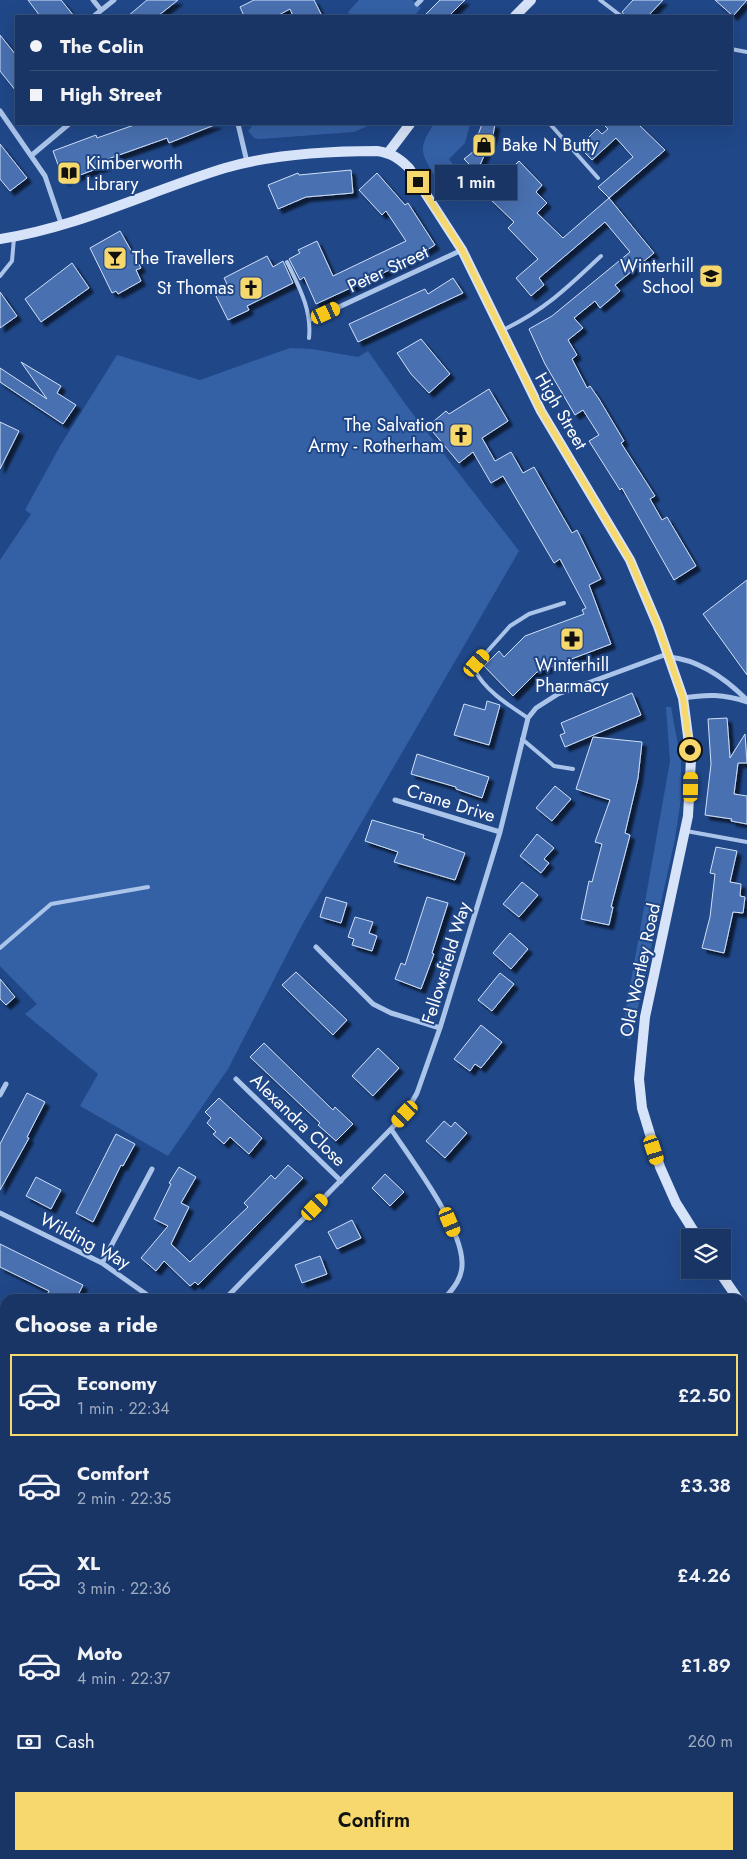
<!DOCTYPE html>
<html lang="en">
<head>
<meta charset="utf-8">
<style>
	:root { --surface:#183566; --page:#213d6c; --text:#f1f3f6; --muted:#9fabbf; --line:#36507a; --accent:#f7d86c }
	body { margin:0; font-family:Jost,sans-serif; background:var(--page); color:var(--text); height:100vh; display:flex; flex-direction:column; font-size:19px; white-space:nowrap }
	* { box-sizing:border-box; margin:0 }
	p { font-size:16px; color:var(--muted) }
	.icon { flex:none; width:28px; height:28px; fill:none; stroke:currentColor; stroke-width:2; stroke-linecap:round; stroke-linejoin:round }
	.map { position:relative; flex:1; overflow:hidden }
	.sheet { position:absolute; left:0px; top:1294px; width:748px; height:566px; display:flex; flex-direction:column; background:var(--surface); border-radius:15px 15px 0 0; box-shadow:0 5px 20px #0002,0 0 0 1px var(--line) }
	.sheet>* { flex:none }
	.hud { position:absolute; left:15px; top:15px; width:718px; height:110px; border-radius:0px; box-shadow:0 5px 20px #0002,0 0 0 1px var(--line); display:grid; align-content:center; height:110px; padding:0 15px; background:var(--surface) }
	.tools { position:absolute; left:681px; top:1229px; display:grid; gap:10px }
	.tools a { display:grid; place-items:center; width:50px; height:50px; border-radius:0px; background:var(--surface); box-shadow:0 5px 20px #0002,0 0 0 1px var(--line); font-size:25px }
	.end { position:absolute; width:22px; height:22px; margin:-11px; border:6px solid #f7d86c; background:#111; box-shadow:0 0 0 2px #111 }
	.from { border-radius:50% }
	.bubble { position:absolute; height:35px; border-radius:0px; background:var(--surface); box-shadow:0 5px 20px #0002,0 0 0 1px var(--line); font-size:16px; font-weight:600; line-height:35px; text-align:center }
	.car { position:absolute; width:15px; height:30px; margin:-15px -8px; border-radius:6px; box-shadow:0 0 4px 1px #0007; background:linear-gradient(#f5c518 24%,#345 0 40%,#f5c518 0 76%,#345 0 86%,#f5c518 0) }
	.hud b { display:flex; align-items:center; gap:18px; height:48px; font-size:19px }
	.hud b+b { border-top:1px solid var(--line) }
	.hud i { width:12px; height:12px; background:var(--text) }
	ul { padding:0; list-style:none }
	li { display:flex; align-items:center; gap:15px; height:82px; margin:0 10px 8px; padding:0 5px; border:2px solid transparent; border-radius:0px }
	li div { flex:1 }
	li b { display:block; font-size:19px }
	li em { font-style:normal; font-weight:600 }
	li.active { border-color:var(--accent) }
	li>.icon { width:45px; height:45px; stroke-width:1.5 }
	h2 { padding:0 15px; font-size:22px; line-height:60px }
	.pay { display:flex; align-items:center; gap:12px; height:55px; padding:0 15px; font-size:19px }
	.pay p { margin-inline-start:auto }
	.button { display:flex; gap:10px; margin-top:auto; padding:10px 15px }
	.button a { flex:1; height:58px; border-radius:0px; background:var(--accent); color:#111; font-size:20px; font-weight:600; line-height:58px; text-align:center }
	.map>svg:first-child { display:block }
	.green { fill:#3460a5 }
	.building { fill:#4970b0; stroke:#d0e0f8; filter:url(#shadow) }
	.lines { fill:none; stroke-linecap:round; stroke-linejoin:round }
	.lane { stroke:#abc4ea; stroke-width:4 }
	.street { stroke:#abc4ea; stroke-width:5 }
	.secondary { stroke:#d7e3f8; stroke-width:10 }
	.primary { stroke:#eff4fe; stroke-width:12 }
	.route { stroke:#f7d86c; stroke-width:6 }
	.labels { text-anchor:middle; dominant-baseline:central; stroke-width:4; stroke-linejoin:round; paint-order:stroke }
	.poi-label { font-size:18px; fill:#fff; stroke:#204788; text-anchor:start }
	.street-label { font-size:18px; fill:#fff; stroke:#204788 }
</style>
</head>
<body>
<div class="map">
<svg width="747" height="1859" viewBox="0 0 747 1859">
	<defs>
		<filter id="shadow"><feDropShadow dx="4.5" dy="4.5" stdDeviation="1" flood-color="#0009"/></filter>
	</defs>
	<rect width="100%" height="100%" fill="#204788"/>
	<!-- green -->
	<path class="green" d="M359,0H412L421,8L414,16H350L348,12Z
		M257,124H372L354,132L260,139L254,138L248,131L253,125Z
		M434,124H470L465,143L449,159L453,164L437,179C421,154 417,149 434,124Z
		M290,348L312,349L358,357L368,351L406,405L519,551L302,925L228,1069L168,1156L80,1106L98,1074L25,1014L37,1004L0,966V560L31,514L25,510L60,446L117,355L200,380Z
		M666,707H671L681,761V798L675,839L631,1039L621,1037L670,761Z"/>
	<!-- building -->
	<path class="building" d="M28,0H61L74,16H40Z
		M147,0H178L158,16H128Z
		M254,0H314L322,16H293L290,9L277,16H244L240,7Z
		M440,0H465L449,16H424Z
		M633,0H663L648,16H625L622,12Z
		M715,0H747L733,16Z
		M0,35L16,55V91L0,71Z
		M137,124H217L169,143L167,138L105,160L107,165L64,181L53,151L96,135L97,138Z
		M482,124H495L493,135L477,172L464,159L488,140L478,135Z
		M603,124H638L665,150L609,198L598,187L633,157L616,138L592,160L579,147L597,129L602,134L608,129Z
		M0,144L27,178L10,191L0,179Z
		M519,161L542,185L536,192L547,203L537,213L563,238L609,198L654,253L615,285L620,291L600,308L595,301L574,318L583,328L568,340L577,355L572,359L587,388L590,386L599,399L624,441L621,443L655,496L650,499L662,520L667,517L696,566L674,580L622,488L620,490L589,441L599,435L583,410L575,415L545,364L529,329L552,316L630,252L605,222L539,278L544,285L531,296L516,278L538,259L508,228L514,222L490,199L497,192L486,181L499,167L506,174Z
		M351,170L353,193L306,197L278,209L268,185L298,173L299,175Z
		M377,173L405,205L408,203L435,245L411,260L316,304L304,277L300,280L289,259L300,253L298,250L317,241L333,276L406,241L386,211L382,215L359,190Z
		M120,231L141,268L136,270L141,281L118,294L116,291L112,293L90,248Z
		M267,256L273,267L283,261L293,283L247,306L249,310L228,320L213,290L227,284L224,278Z
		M72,263L89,288L41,322L25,299Z
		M453,278L463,293L358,342L349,324L425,289L428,294Z
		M0,292L17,316L0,328Z
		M421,339L450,374L429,393L411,374L397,353Z
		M21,362L61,386L57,393L76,405L63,424L0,382V368L47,399Z
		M489,389L508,421L482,438L495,461L511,452L523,473L534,467L572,533L577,530L601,579L589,585L611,644L537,672L513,696L484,666L499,651L504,657L525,636L584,614L582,610L586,608L560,559L554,563L503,476L491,483L473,452L459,463L428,426L446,411L449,414Z
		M0,422L19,431L0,469Z
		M747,580V675L703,614Z
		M632,693L641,715L565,747L560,735L565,733L561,723Z
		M487,701L500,705L489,745L454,735L464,704L485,710Z
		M727,718L730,758L745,734L747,763H738L734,794L747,796V824L731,821L732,819L705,815L711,764L708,719Z
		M593,737L642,742L638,778L625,833L630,835L611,907H613L609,925L581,919L589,881L592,882L602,844L595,842L610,800L576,789Z
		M417,754L489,777L482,798L456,789V787L411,774Z
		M555,786L571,799L552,821L536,808Z
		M372,820L424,835L423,838L465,853L455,880L394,862L398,852L365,841Z
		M537,834L554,848L544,859L549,863L541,873L520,856Z
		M716,847L737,851L730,882L741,884L740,896L745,897L743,913L733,912L724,953L702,948L710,917L715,874L710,873Z
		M522,882L538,895L519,917L503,904Z
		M326,897L347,903L341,923L320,917Z
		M427,897L448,903L432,953L434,954L421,989L395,979L401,963L405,965Z
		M355,917L373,922L369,933L377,936L372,951L352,945L354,939L348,937Z
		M510,933L528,949L511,969L493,953Z
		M296,972L347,1020L333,1035L282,985Z
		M500,973L514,984L492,1011L478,1000Z
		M0,979L15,997L6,1005L0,999Z
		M481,1025L502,1042L481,1068L475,1064L470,1071L454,1059Z
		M264,1043L333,1110L335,1107L353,1124L336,1141L318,1125L320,1123L250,1057Z
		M378,1048L399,1068L373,1096L352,1076Z
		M27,1093L45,1102L27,1137L29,1138L0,1190V1144Z
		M219,1098L262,1138L249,1154L230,1137L224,1144L213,1134L216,1132L207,1123L211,1118L205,1112Z
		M444,1121L451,1127L455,1122L467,1133L445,1158L426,1141Z
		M116,1134L135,1144L123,1166L121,1165L93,1222L76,1213Z
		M288,1165L303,1178L198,1285L195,1282L190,1286L164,1261L156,1271L141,1258L168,1226L154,1219L171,1184L169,1183L179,1167L196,1177L181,1203L189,1207L171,1244L190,1262L248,1207L244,1203L271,1175L275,1179Z
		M385,1174L404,1192L390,1206L372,1188Z
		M36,1177L61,1190L51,1209L26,1196Z
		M352,1220L361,1238L337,1249L328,1232Z
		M0,1244L83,1285L76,1299H45L49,1291L0,1267Z
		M320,1256L327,1274L302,1283L295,1265Z"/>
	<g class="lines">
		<!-- lane -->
		<path class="lane" d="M600,0L621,16
			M731,49L747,52
			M550,124L598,178
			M287,262C299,287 312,310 309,338
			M0,276L12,261L14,238
			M310,320L326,313
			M503,330C545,310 568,287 601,256
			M528,718C510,706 484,690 475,670L477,663L510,626L529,614L564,603
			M522,739L554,766L573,769
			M686,831L747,842
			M0,948L51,904L148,887
			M0,1482L5,1484"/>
		<!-- street -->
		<path class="street" d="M93,0L101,10
			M417,4L421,0
			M94,16L114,0
			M0,111L45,176L62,226
			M238,124L247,162
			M32,155L69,124
			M326,313L462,250
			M669,657C700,660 725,678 747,700
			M683,698C707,694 724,694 747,702
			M395,800L500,832
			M316,947L373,1004L391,1013L440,1028
			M236,1079L341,1181
			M0,1095L6,1084
			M391,1129C412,1161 461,1225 462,1262C463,1277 454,1288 444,1299
			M0,1213L102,1263L153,1299
			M102,1263L152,1169
			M225,1299L391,1129L405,1114L417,1093L440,1028L500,832L528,718L536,708L558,694L667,654
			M0,1405L5,1403
			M0,1446L5,1453
			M0,1810L5,1812
			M115,1855L124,1859"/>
		<!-- secondary -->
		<path class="secondary" d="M515,16L531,0
			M388,153L410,124
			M0,239C79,227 149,191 225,168C273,154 328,151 377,151C391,153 399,158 409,168L462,250L541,411L630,560L658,626L683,698L691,759L688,816L645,1017L639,1079L642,1108L660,1167L676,1203L698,1238
			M718,1270L738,1299
			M742,1305L747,1312"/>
		<!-- primary -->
		<path class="primary" d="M0,1586L5,1588
			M699,1855L713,1859"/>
	</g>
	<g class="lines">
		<!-- route -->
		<path class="route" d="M418,182L462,250L541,411L630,560L658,626L683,698L690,750"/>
	</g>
	<!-- icons -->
	<defs>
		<g id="shop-square" transform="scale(1.25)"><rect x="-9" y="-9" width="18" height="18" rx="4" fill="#f7d86c" stroke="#204788"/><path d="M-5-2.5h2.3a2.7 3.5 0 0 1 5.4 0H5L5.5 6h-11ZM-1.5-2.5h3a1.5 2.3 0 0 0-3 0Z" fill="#111"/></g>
		<g id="library-square" transform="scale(1.25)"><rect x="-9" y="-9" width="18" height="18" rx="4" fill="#f7d86c" stroke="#204788"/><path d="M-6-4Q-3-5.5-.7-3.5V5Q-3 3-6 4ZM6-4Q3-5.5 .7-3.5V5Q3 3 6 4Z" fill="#111"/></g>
		<g id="bar-square" transform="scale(1.25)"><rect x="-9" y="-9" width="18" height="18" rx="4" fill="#f7d86c" stroke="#204788"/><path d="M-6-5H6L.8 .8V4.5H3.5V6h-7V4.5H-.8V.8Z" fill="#111"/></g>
		<g id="school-square" transform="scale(1.25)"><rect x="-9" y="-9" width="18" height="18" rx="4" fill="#f7d86c" stroke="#204788"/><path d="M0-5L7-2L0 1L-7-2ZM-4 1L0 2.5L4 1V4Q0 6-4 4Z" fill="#111"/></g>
		<g id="church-square" transform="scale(1.25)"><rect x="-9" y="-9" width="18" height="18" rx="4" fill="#f7d86c" stroke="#204788"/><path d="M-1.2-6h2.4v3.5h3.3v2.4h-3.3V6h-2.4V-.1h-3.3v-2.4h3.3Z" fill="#111"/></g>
		<g id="pharmacy-square" transform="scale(1.25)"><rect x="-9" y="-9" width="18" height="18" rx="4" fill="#f7d86c" stroke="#204788"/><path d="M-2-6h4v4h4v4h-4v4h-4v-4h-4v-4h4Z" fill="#111"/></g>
	</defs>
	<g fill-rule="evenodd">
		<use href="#shop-square" x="484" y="145"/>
		<use href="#library-square" x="69" y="173"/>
		<use href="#bar-square" x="115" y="258"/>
		<use href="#school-square" x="711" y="276"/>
		<use href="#church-square" x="251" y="288"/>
		<use href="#church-square" x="461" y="435"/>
		<use href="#pharmacy-square" x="572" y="639"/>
	</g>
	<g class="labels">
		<!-- poi labels -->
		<g class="poi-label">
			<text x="502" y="145">Bake N Butty</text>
			<text x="86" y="163">Kimberworth<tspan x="86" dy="21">Library</tspan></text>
			<text x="132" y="258">The Travellers</text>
			<text x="694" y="266" text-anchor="end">Winterhill<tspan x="694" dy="21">School</tspan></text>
			<text x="234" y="288" text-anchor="end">St Thomas</text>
			<text x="444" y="425" text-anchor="end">The Salvation<tspan x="444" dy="21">Army - Rotherham</tspan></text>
			<text x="572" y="665" text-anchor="middle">Winterhill<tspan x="572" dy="21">Pharmacy</tspan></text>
		</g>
		<!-- street labels -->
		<g class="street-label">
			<text transform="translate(388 269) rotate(-25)">Peter Street</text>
			<text transform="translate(561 411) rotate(60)">High Street</text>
			<text transform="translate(451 803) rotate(17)">Crane Drive</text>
			<text transform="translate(446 963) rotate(-73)">Fellowsfield Way</text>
			<text transform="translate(640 970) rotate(-78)">Old Wortley Road</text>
			<text transform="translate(298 1120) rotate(44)">Alexandra Close</text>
			<text transform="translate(85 1241) rotate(28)">Wilding Way</text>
		</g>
	</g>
</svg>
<div class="tools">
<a><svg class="icon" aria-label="layers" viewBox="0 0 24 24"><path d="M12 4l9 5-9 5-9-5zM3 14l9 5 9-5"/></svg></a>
</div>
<i class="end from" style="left:690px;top:750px"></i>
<i class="end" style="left:418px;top:182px"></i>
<div class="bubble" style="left:435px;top:165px;width:82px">1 min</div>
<i class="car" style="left:326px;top:313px;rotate:65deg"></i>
<i class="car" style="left:477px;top:663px;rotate:41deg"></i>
<i class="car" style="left:691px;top:787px;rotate:1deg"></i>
<i class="car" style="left:405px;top:1114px;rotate:223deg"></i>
<i class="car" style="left:654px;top:1150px;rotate:162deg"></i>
<i class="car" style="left:315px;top:1207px;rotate:44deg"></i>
<i class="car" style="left:450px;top:1222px;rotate:157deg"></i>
<div class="hud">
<b><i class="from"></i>The Colin</b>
<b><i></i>High Street</b>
</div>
<section class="sheet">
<h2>Choose a ride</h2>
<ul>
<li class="active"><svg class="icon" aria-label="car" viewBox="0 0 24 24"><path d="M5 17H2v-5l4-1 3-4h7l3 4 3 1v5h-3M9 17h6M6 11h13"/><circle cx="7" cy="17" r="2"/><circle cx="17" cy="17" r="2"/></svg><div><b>Economy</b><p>1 min · 22:34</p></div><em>£2.50</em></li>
<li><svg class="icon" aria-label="car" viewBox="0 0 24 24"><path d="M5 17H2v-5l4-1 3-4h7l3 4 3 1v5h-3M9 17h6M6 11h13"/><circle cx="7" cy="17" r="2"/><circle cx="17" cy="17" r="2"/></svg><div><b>Comfort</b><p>2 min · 22:35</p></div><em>£3.38</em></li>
<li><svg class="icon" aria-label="car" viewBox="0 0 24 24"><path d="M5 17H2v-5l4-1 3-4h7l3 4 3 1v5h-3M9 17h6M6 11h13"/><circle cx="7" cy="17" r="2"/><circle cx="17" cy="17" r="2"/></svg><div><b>XL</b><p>3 min · 22:36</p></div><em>£4.26</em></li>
<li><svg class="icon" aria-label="car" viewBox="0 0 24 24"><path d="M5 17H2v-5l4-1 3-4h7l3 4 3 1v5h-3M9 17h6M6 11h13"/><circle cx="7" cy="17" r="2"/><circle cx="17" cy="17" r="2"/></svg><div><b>Moto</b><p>4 min · 22:37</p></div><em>£1.89</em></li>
</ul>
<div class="pay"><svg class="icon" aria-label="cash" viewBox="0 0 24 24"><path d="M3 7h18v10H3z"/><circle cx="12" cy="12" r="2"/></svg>Cash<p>260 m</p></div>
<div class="button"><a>Confirm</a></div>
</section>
</div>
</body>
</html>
